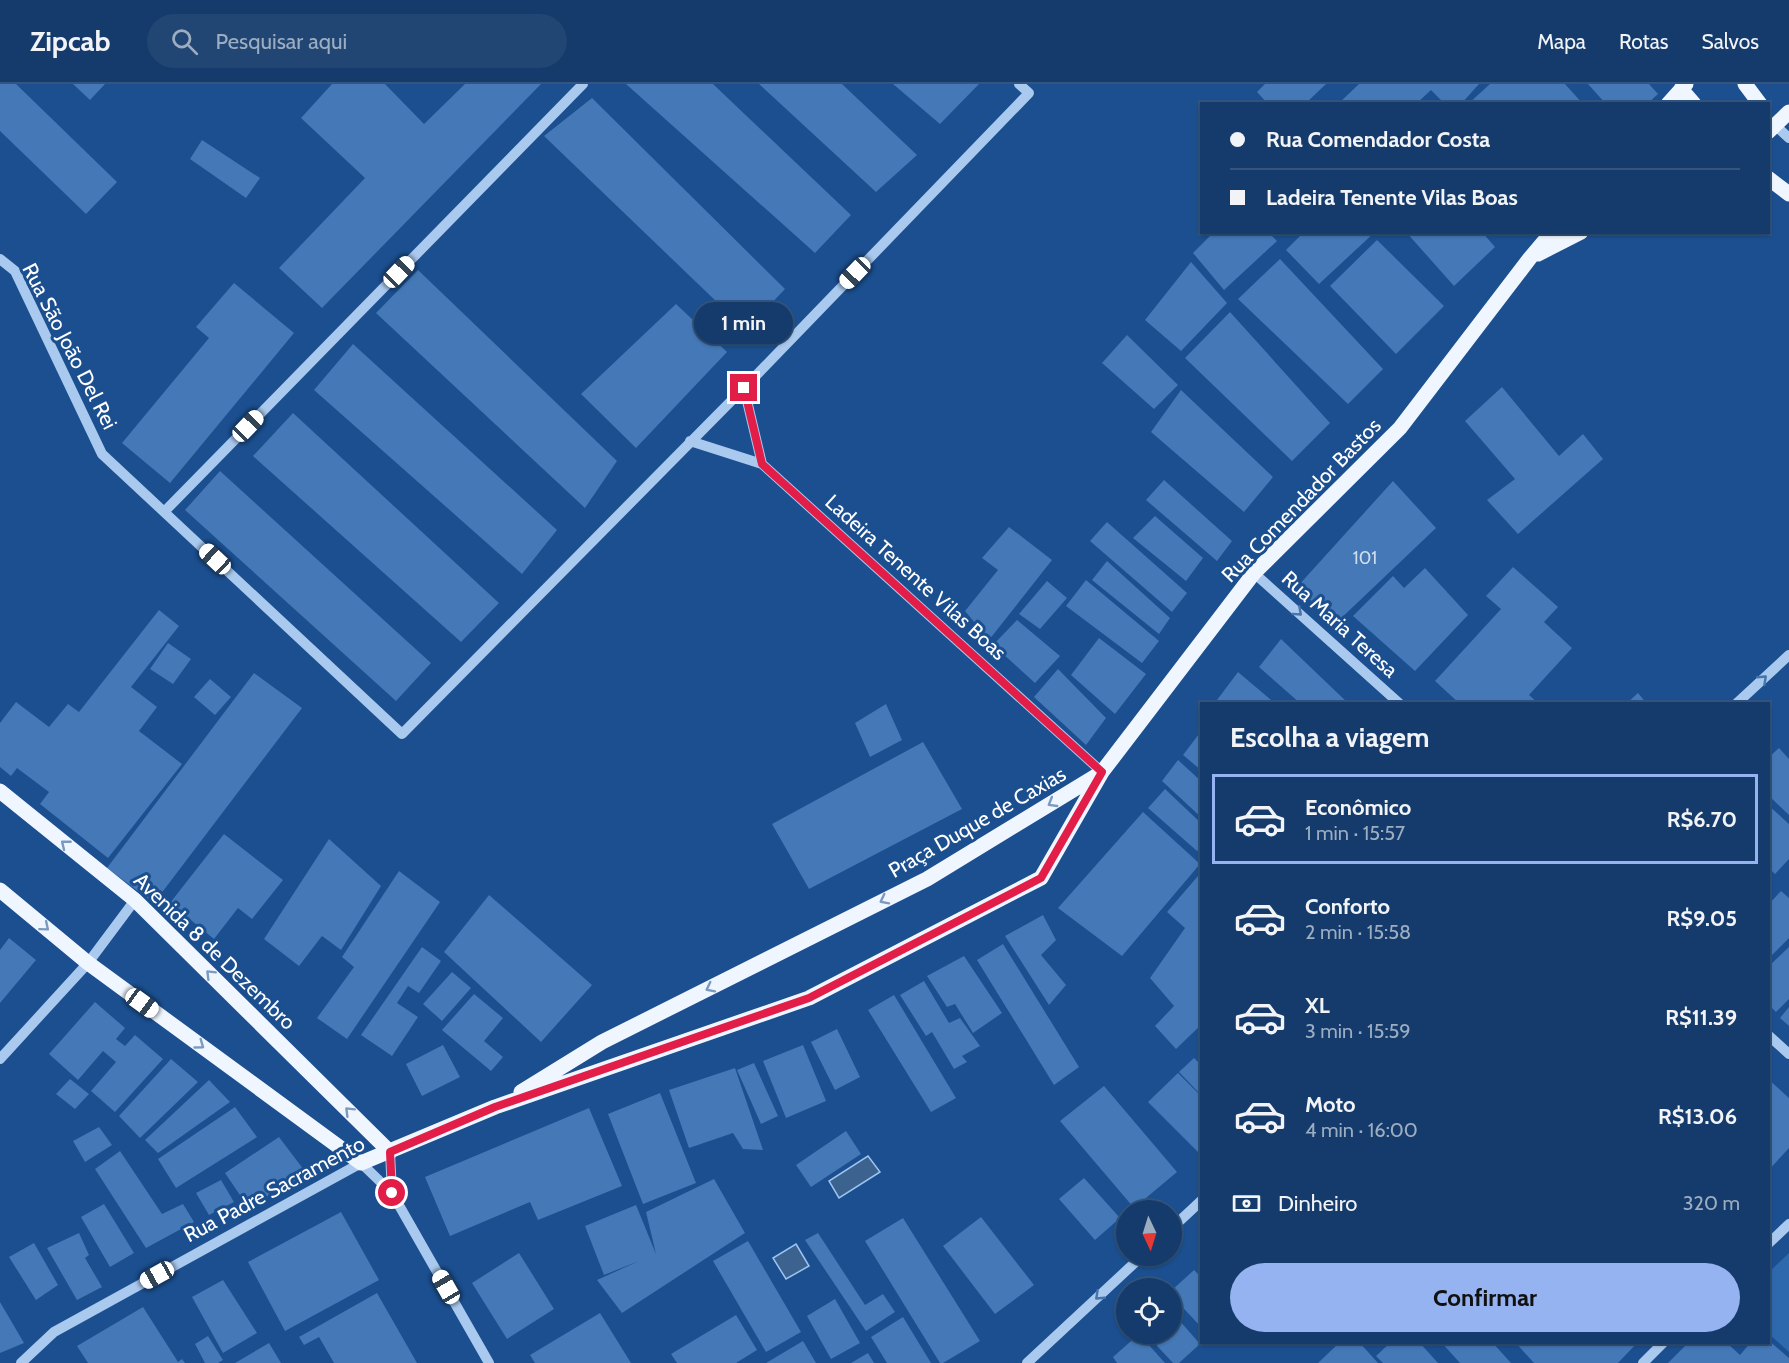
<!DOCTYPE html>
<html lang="pt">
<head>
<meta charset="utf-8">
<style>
	:root { --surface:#143b6b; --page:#214673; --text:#f1f3f6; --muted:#9dadc1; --line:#33557e; --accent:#95b2f1 }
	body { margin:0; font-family:Cabin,sans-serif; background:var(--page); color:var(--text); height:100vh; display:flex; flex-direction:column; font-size:22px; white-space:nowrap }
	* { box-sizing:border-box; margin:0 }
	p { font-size:20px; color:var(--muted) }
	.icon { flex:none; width:33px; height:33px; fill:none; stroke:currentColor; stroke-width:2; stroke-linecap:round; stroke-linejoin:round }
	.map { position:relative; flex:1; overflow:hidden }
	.details { position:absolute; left:1200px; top:618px; width:570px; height:642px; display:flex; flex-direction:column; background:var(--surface); border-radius:0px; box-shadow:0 2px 4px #0004,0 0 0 2px var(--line) }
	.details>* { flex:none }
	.banner { position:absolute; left:1200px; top:18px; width:570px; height:132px; border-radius:0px; box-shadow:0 2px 4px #0004,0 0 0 2px var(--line); display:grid; align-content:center; height:132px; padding:0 30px; background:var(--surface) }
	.needle { width:39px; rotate:176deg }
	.controls { position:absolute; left:1116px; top:1116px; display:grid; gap:12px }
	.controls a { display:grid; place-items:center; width:66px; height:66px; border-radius:50%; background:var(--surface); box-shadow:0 2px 4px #0004,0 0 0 2px var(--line); font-size:30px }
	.end { position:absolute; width:27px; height:27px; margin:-14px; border:8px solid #e11d48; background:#fff; box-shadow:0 0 0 3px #fff }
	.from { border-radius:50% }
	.bubble { position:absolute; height:42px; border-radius:21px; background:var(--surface); box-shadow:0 2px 4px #0004,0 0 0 2px var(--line); font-size:20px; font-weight:700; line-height:42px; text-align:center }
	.car { position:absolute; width:18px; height:36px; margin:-18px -9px; border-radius:8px; box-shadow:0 0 4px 2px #0007; background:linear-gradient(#fff 24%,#345 0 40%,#fff 0 76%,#345 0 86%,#fff 0) }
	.banner b { display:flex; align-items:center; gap:21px; height:57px; font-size:22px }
	.banner b+b { border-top:2px solid var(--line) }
	.banner i { width:15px; height:15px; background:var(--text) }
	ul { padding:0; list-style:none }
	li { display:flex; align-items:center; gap:18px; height:90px; margin:0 12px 9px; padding:0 18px; border:3px solid transparent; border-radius:0px }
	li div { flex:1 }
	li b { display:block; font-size:22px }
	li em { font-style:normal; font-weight:700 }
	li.current { border-color:var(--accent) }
	li>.icon { width:54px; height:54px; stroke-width:1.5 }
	h2 { padding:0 30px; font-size:27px; line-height:72px }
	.pay { display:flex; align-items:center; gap:15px; height:66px; padding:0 30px; font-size:22px }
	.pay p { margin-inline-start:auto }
	.cta { display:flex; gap:12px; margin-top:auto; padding:12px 30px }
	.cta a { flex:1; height:69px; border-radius:36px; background:var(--accent); color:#111; font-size:24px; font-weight:700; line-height:69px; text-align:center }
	header { display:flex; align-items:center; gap:36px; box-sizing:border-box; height:84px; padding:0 30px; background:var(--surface); border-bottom:2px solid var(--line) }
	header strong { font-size:28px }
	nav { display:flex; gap:33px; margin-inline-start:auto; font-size:21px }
	.search { width:420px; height:54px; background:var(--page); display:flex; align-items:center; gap:15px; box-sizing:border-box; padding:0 21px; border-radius:33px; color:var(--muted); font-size:22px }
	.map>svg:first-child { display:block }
	.green { fill:#2e69ad }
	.water { fill:#3c6290; stroke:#9cc4f0; stroke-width:1.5 }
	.building { fill:#4478b7 }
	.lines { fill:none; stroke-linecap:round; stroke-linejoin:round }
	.minor { stroke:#a9c9ee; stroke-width:10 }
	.major { stroke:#f0f6ff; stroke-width:15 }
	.oneway { stroke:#4674ac }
	.oneway2 { stroke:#7b9ac1 }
	.route { stroke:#e11d48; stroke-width:8 }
	.labels { text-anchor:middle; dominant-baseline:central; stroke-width:6; stroke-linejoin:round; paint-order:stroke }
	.number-label { font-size:18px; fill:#d0dded }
	.street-label { font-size:21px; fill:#fff; stroke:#1b4f8f }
</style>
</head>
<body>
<header>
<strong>Zipcab</strong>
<div class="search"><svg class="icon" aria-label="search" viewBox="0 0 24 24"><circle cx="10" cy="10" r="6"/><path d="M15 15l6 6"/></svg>Pesquisar aqui</div>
<nav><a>Mapa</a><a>Rotas</a><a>Salvos</a></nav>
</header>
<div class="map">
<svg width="1789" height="1279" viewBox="0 0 1789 1279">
	<rect width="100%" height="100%" fill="#1b4f8f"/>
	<!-- green -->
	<path class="green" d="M1789,1169V1268L1769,1250L1768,1189Z"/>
	<!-- water -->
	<path class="water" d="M868,1072L880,1088L839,1114L829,1097Z
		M796,1160L809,1182L786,1195L773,1174Z"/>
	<!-- building -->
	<path class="building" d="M0,0H16L117,98L86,130L0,47Z
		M73,0H105L90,16Z
		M332,0H385L424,40L465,0H541L322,224L279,184L365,94L301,34Z
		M626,0H713L851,131L815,169Z
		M759,0H842L917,71L876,108Z
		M893,0H979L940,40Z
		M1265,0H1326L1305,20H1268L1257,8Z
		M1359,0H1479L1461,20H1445L1431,6L1416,20H1338Z
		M1490,0H1565L1583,20H1468Z
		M1588,0H1649L1658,10L1647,20H1606Z
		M592,14L785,205L746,246L544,52Z
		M202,56L260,94L246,114L190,75Z
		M1214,148H1268L1277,157L1224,206L1193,169Z
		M1304,148H1375L1319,200L1286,166Z
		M1406,148H1482L1495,163L1454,202Z
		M1377,156L1444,222L1396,270L1330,202Z
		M1280,175L1383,285L1348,320L1238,215Z
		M1191,178L1227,219L1181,267L1145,236Z
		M418,186L617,377L585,424L376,229Z
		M234,199L294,249L170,399L122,359L209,254L196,243Z
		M676,220L727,268L636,364L581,310Z
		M1230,228L1330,339L1292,377L1185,274Z
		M1127,251L1178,301L1154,325L1102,279Z
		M353,260L557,446L522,490L314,306Z
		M1502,303L1559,372L1583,350L1603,375L1518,450L1487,416L1515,395L1465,337Z
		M1181,306L1273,393L1244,428L1151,348Z
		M293,329L499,519L461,558L253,372Z
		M220,387L431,579L396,617L185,426Z
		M1164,396L1232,457L1217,477L1146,416Z
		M1393,397L1436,444L1335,540L1297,503Z
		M1155,432L1203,474L1186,497L1133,454Z
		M1107,438L1187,509L1172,528L1090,457Z
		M1009,443L1052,476L989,556L965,527L998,486L982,474Z
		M1107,477L1170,534L1159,550L1092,496Z
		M1513,483L1558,523L1544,538L1572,564L1529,611L1539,620H1460L1435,597L1501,525L1486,512Z
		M1425,484L1468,531L1415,587L1353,532L1393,492L1404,504Z
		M1086,496L1159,557L1142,579L1066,522Z
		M1047,497L1067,514L1040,545L1019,530Z
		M159,526L179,542L131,603L157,623L139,647L182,680L108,774L40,720L49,708L17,684L11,692L0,683V639L16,618L49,643L68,620L79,628Z
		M1017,536L1060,572L1035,599L993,561Z
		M1099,554L1146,590L1115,630L1071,591Z
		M1281,555L1349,620H1301L1259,583Z
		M168,559L191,575L173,600L150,585Z
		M1058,585L1106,634L1086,661L1034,613Z
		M1238,588L1276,620H1214Z
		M254,589L302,624L154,819L107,784Z
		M210,595L231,613L215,631L194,613Z
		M1638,609L1647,620H1626Z
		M886,620L902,656L870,673L855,639Z
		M1202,646V687L1183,671Z
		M923,658L962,725L809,805L772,740Z
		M1779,664L1789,675V731L1768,711V674Z
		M1178,676L1202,698V734L1162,697Z
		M1165,705L1202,740V762L1197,767L1148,724Z
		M1768,721L1789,740V775L1775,790L1768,783Z
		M1143,728L1200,780L1122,872L1058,824Z
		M224,750L283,796L252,835L238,824L214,855L170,819Z
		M329,755L381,802L341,866L322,852L299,882L264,855Z
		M399,787L440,818L347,955L317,934L354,883L342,873Z
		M1198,792L1202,795V830L1199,832L1202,835V940L1176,965L1155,942L1174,922L1150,894L1185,844L1167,828Z
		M1781,807L1789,814V854L1768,875V821Z
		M489,811L592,901L541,958L444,868Z
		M1043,831L1056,856L1041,871L1066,901L1049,921L1005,852Z
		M9,854L36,876L0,919V866Z
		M1003,860L1079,983L1054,1001L977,876Z
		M422,863L441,877L419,909L408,902L397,919L418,933L392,972L361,951Z
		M1789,863V915L1776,928L1768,920V883Z
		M964,872L1002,929L973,949L955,920L947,923L927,892Z
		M452,888L471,904L442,937L423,920Z
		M924,897L949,939L960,934L980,962L962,972L967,978L954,985L932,948L926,952L900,911Z
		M474,910L503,934L484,957L503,973L491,987L442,946Z
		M894,911L956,1014L931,1028L868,926Z
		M95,918L125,944L116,955L125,962L135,951L163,975L115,1028L91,1007L116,978L103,967L78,996L49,970Z
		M1789,923V942L1780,934Z
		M837,945L860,993L835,1006L811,958Z
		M443,961L460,993L422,1012L406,980Z
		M803,961L826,1017L786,1034L763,977Z
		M1194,974L1202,982V1012L1179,988Z
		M171,975L198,998L140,1054L119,1032Z
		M754,979L778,1032L761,1040L737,986Z
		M735,984L763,1066L743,1065L733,1049L689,1064L669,1006Z
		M1178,989L1202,1013V1072L1148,1018Z
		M70,995L89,1010L75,1025L56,1010Z
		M1768,995L1789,1014V1064L1768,1087Z
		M209,996L230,1018L158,1069L145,1056Z
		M1104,1002L1177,1088L1134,1124L1060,1037Z
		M660,1009L696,1099L643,1120L608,1030Z
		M235,1023L257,1053L176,1104L158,1075Z
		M589,1024L622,1102L538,1136L530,1118L450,1152L425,1093Z
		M99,1043L112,1061L85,1078L73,1057Z
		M846,1047L861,1070L811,1103L796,1081Z
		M279,1053L307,1090L248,1123L225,1089Z
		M120,1067L162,1130L183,1120L194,1138L146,1164L95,1085Z
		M1084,1094L1120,1134L1095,1156L1059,1115Z
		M714,1095L745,1149L622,1229L597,1196L639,1177L604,1191L585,1142L636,1121L656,1170L646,1128Z
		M221,1096L234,1118L209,1131L196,1109Z
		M104,1120L134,1169L110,1183L81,1133Z
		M341,1128L379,1196L285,1247L248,1178Z
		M981,1133L1034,1201L995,1230L943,1162Z
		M903,1134L980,1257L943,1279H940L865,1157Z
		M79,1149L89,1171L85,1174L102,1203L77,1216L47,1164Z
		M818,1149L865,1221L883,1210L895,1228L866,1247L805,1156Z
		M748,1157L801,1248L766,1268L713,1177Z
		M34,1159L58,1201L36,1216L9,1173Z
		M519,1169L554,1225L507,1255L472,1199Z
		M1194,1186L1202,1194V1244L1172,1212V1206Z
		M223,1196L257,1249L223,1269L192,1213Z
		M377,1209L417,1279H334L319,1253L304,1261L299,1253Z
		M835,1215L860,1259L831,1275L807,1232Z
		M0,1218L24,1259L0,1269Z
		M143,1223L178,1278L182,1275L185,1279H88L77,1262Z
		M1172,1228L1200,1260L1179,1279H1173L1146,1250H1172Z
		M600,1229L631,1279H535L530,1271Z
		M736,1231L757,1266L736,1279H677L671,1270Z
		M903,1233L931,1279H887L871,1253Z
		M1139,1250L1165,1279H1117L1113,1273Z
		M208,1252L223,1276L218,1279H205L195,1260Z
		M1768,1256L1789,1274V1279H1668L1689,1258H1726L1740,1271L1751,1258H1768Z
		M803,1257L816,1279H766Z
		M1340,1258H1359L1378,1279H1318Z
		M1391,1258H1419L1438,1279H1383L1376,1272Z
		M1441,1258H1492L1511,1279H1460Z
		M1515,1258H1638L1618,1279H1534Z
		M269,1259L281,1279H235Z
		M868,1269L874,1279H851Z"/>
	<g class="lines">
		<!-- minor -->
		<path class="minor" d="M1776,42L1789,54
			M0,175L15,187L102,370L402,650L744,304L1029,9L1019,0
			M744,304L762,380L1102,688
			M690,357L762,380
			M164,428L583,0
			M1254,489L1400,620
			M1736,620L1789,571
			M1768,951L1789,970
			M0,975L88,879L135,816
			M390,1068L392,1109
			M1172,1144L1202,1116
			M1768,1160L1789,1140
			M21,1279L54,1248L361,1079L392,1109L489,1279
			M1027,1279L1142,1172
			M1643,1279L1664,1258"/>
		<!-- major -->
		<path class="major" d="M1745,0L1760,20
			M1681,5L1694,20
			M1668,20L1686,0
			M1768,48L1789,28
			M1768,94L1789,110
			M1538,170L1581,148
			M0,707L135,816L390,1068
			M0,806L88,879L361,1079L495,1023L809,914L1041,794L1102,688L1254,489L1400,344L1530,174L1552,148
			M521,1008L602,958L927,795L1101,689"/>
	</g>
	<!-- one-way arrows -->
	<defs><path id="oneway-chevron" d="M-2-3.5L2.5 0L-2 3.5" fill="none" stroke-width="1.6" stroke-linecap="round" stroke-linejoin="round" transform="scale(1.5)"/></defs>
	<g class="oneway">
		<use href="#oneway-chevron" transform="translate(1298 528) rotate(42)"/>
		<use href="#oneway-chevron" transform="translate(1763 595) rotate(-43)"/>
		<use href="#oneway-chevron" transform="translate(1099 1212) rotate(137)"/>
	</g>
	<g class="oneway2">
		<use href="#oneway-chevron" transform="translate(1052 719) rotate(149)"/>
		<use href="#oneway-chevron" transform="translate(65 760) rotate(-141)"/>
		<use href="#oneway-chevron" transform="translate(884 816) rotate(153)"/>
		<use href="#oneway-chevron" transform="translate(45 843) rotate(40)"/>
		<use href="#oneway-chevron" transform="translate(210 890) rotate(-135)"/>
		<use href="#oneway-chevron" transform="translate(710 904) rotate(153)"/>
		<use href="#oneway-chevron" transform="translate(200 961) rotate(36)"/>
		<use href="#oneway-chevron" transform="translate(349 1027) rotate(-135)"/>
	</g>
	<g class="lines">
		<!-- route -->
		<path class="route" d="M392,1109L390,1068L495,1023L809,914L1041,794L1102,688L762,380L744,304"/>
	</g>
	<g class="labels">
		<!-- number labels -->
		<g class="number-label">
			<text x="1365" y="474">101</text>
		</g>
		<!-- street labels -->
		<g class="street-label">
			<text transform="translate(70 262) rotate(63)">Rua São João Del Rei</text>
			<text transform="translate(1301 416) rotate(-46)">Rua Comendador Bastos</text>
			<text transform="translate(916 493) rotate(42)">Ladeira Tenente Vilas Boas</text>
			<text transform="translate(1340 540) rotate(42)">Rua Maria Teresa</text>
			<text transform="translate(977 738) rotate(-30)">Praça Duque de Caxias</text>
			<text transform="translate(215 867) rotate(44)">Avenida 8 de Dezembro</text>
			<text transform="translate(274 1105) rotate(-28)">Rua Padre Sacramento</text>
		</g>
	</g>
</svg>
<div class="controls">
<a><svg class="needle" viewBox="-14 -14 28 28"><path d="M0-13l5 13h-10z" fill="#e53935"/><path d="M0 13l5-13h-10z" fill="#9dadc1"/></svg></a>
<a><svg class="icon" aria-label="locate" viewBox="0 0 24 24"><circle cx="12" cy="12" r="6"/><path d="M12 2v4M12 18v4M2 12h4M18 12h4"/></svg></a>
</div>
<i class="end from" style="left:392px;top:1109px"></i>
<i class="end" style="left:744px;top:304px"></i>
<div class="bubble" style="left:694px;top:218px;width:99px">1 min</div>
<i class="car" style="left:399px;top:188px;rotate:44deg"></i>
<i class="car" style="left:855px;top:189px;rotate:224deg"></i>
<i class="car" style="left:248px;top:342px;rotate:44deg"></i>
<i class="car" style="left:215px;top:475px;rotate:313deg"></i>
<i class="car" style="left:142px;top:919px;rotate:126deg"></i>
<i class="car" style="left:157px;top:1191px;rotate:241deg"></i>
<i class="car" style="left:446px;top:1203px;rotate:330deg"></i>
<div class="banner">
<b><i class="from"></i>Rua Comendador Costa</b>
<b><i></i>Ladeira Tenente Vilas Boas</b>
</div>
<section class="details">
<h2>Escolha a viagem</h2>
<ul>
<li class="current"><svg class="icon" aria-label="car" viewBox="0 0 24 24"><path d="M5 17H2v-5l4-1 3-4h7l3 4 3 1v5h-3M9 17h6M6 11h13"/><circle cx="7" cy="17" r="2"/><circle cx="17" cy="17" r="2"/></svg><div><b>Econômico</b><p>1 min · 15:57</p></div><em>R$6.70</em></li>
<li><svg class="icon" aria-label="car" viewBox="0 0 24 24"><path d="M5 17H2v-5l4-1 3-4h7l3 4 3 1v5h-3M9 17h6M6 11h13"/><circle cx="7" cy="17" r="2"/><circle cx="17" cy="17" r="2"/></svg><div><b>Conforto</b><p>2 min · 15:58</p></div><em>R$9.05</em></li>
<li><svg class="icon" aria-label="car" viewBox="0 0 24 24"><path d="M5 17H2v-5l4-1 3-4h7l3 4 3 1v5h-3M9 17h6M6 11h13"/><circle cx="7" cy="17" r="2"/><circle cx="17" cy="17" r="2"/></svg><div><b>XL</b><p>3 min · 15:59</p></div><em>R$11.39</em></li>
<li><svg class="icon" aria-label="car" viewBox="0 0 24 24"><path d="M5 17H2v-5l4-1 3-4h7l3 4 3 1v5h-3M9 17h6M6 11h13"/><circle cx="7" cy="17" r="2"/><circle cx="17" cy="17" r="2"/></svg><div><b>Moto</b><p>4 min · 16:00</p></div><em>R$13.06</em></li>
</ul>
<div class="pay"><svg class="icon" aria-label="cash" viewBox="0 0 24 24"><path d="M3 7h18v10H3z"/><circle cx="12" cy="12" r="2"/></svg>Dinheiro<p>320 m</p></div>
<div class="cta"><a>Confirmar</a></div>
</section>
</div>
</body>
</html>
